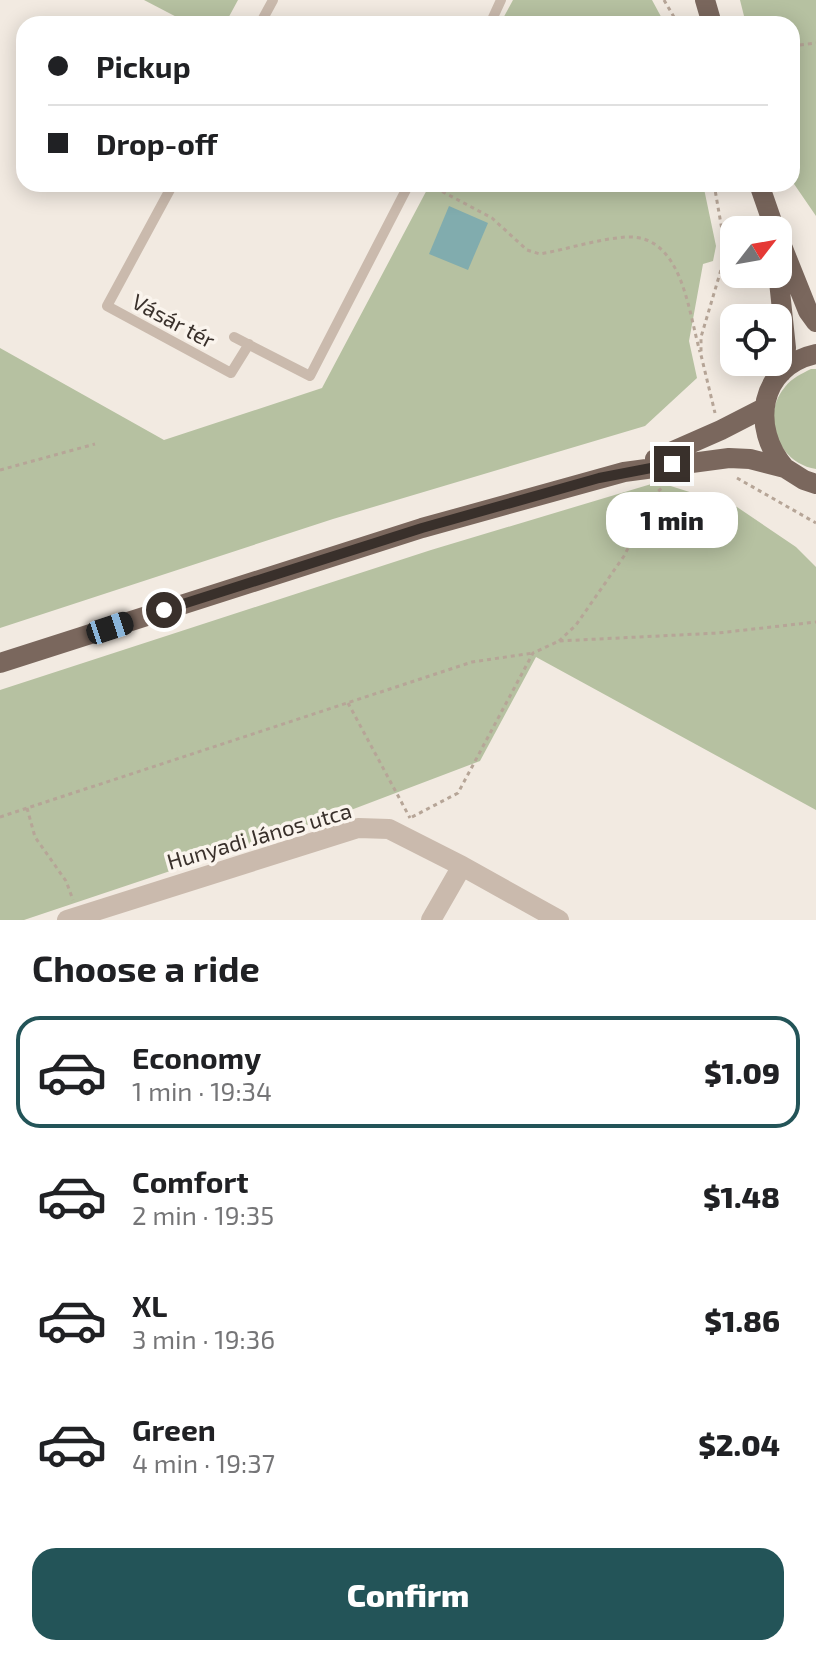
<!DOCTYPE html>
<html lang="en">
<head>
<meta charset="utf-8">
<style>
	:root { --surface:#fff; --page:#f2f2f2; --text:#202124; --muted:#757577; --line:#e0e0e0; --accent:#235458 }
	body { margin:0; font-family:"Exo 2",sans-serif; background:var(--page); color:var(--text); height:100vh; display:flex; flex-direction:column; font-size:30px; white-space:nowrap }
	* { box-sizing:border-box; margin:0 }
	p { font-size:26px; color:var(--muted) }
	.icon { flex:none; width:44px; height:44px; fill:none; stroke:currentColor; stroke-width:2; stroke-linecap:round; stroke-linejoin:round }
	.map { position:relative; height:920px; overflow:hidden }
	.drawer { display:flex; flex-direction:column; background:var(--surface); flex:1 }
	.drawer>* { flex:none }
	.top-card { position:absolute; left:16px; top:16px; width:784px; height:176px; border-radius:24px; box-shadow:0 4px 20px #0003; display:grid; align-content:center; height:176px; padding:0 32px; background:var(--surface) }
	.needle { width:52px; rotate:59deg }
	.buttons { position:absolute; left:720px; top:216px; display:grid; gap:16px }
	.buttons a { display:grid; place-items:center; width:72px; height:72px; border-radius:16px; background:var(--surface); box-shadow:0 4px 20px #0003; font-size:40px }
	.end { position:absolute; width:36px; height:36px; margin:-18px; border:10px solid #39302b; background:#fff; box-shadow:0 0 0 4px #fff }
	.from { border-radius:50% }
	.bubble { position:absolute; height:56px; border-radius:24px; background:var(--surface); box-shadow:0 4px 20px #0003; font-size:26px; font-weight:800; line-height:56px; text-align:center }
	.car { position:absolute; width:24px; height:48px; margin:-24px -12px; border-radius:10px; box-shadow:0 0 6px 2px #0007; background:linear-gradient(#222 24%,#8ab4d8 0 40%,#222 0 76%,#8ab4d8 0 86%,#222 0) }
	.top-card b { display:flex; align-items:center; gap:28px; height:76px; font-size:30px }
	.top-card b+b { border-top:2px solid var(--line) }
	.top-card i { width:20px; height:20px; background:var(--text) }
	ul { padding:0; list-style:none }
	li { display:flex; align-items:center; gap:24px; height:112px; margin:0 16px 12px; padding:0 16px; border:4px solid transparent; border-radius:24px }
	li div { flex:1 }
	li b { display:block; font-size:30px }
	li em { font-style:normal; font-weight:800 }
	li.selected { border-color:var(--accent) }
	li>.icon { width:72px; height:72px; stroke-width:1.5 }
	h2 { padding:0 32px; font-size:36px; line-height:96px }
	.cta { display:flex; gap:16px; margin-top:auto; padding:16px 32px }
	.cta a { flex:1; height:92px; border-radius:24px; background:var(--accent); color:#fff; font-size:32px; font-weight:800; line-height:92px; text-align:center }
	.map>svg:first-child { display:block }
	.green { fill:#b6c1a1 }
	.water { fill:#81acae }
	.lines { fill:none; stroke-linecap:round; stroke-linejoin:round }
	.path { stroke:#b6a597; stroke-width:3; stroke-dasharray:4 4; stroke-linecap:butt }
	.service { stroke:#cabaad; stroke-width:10 }
	.minor { stroke:#cabaad; stroke-width:20 }
	.primary { stroke:#7a675d; stroke-width:20 }
	.route { stroke:#39302b; stroke-width:10 }
	.labels { text-anchor:middle; dominant-baseline:central; stroke-width:7; stroke-linejoin:round; paint-order:stroke }
	.street-label { font-size:22px; fill:#39302b; stroke:#faf4ed }
</style>
</head>
<body>
<div class="map">
<svg width="816" height="920" viewBox="0 0 816 920">
	<rect width="100%" height="100%" fill="#f2eae1"/>
	<!-- green -->
	<path class="green" d="M144,0H238L225,24H190Z
		M513,0H652L665,24H500Z
		M740,0H816V216L792,181V24H746Z
		M430,184H703L716,246L713,261L703,264L689,341L697,378L645,426L333,519L0,628V348L164,440L322,388Z
		M811,369H816V469C778,463 760,416 785,387C792,378 801,374 811,369Z
		M658,482L737,507L796,547L816,567V810L536,657L480,761L343,813L24,920H0V690L431,550Z"/>
	<!-- water -->
	<path class="water" d="M449,206L488,223L468,270L429,254Z"/>
	<g class="lines">
		<!-- path -->
		<path class="path" d="M664,0L678,24
			M792,46L816,43
			M428,184L492,218L527,250L540,254C568,249 598,239 626,237C682,234 688,310 700,352
			M714,184L726,253L701,337V355L715,413
			M0,470L95,444
			M737,478L816,523
			M559,641L576,625L624,556L635,535L636,515L644,503L662,488
			M348,703L410,818
			M27,808L35,837L66,881L73,900
			M0,817L472,662L533,653
			M412,817L458,793L533,653L559,641L718,633L816,622"/>
		<!-- service -->
		<path class="service" d="M260,24L273,0
			M490,24L501,0
			M173,184L107,306L231,373L249,344
			M234,337L310,376L409,184"/>
		<!-- minor -->
		<path class="minor" d="M67,920L358,828L389,829L462,866L559,920
			M431,920L462,866"/>
		<!-- primary -->
		<path class="primary" d="M705,0L712,24
			M759,184L775,230
			M778,236L808,311L816,322
			M778,272L786,348L781,373
			M655,459L721,430L764,408
			M785,468C750,428 759,366 816,354
			M0,663L422,528L624,472L729,458L750,459L785,468L804,480L816,484"/>
	</g>
	<g class="lines">
		<!-- route -->
		<path class="route" d="M164,610L422,528L599,478L672,464"/>
	</g>
	<g class="labels">
		<!-- street labels -->
		<g class="street-label">
			<text transform="translate(174 320) rotate(28)">Vásár tér</text>
			<text transform="translate(259 835) rotate(-16)">Hunyadi János utca</text>
		</g>
	</g>
</svg>
<div class="buttons">
<a><svg class="needle" viewBox="-14 -14 28 28"><path d="M0-13l5 13h-10z" fill="#e53935"/><path d="M0 13l5-13h-10z" fill="#757577"/></svg></a>
<a><svg class="icon" aria-label="locate" viewBox="0 0 24 24"><circle cx="12" cy="12" r="6"/><path d="M12 2v4M12 18v4M2 12h4M18 12h4"/></svg></a>
</div>
<i class="end from" style="left:164px;top:610px"></i>
<i class="end" style="left:672px;top:464px"></i>
<div class="bubble" style="left:606px;top:492px;width:132px">1 min</div>
<i class="car" style="left:110px;top:628px;rotate:72deg"></i>
<div class="top-card">
<b><i class="from"></i>Pickup</b>
<b><i></i>Drop-off</b>
</div>
</div>
<section class="drawer">
<h2>Choose a ride</h2>
<ul>
<li class="selected"><svg class="icon" aria-label="car" viewBox="0 0 24 24"><path d="M5 17H2v-5l4-1 3-4h7l3 4 3 1v5h-3M9 17h6M6 11h13"/><circle cx="7" cy="17" r="2"/><circle cx="17" cy="17" r="2"/></svg><div><b>Economy</b><p>1 min · 19:34</p></div><em>$1.09</em></li>
<li><svg class="icon" aria-label="car" viewBox="0 0 24 24"><path d="M5 17H2v-5l4-1 3-4h7l3 4 3 1v5h-3M9 17h6M6 11h13"/><circle cx="7" cy="17" r="2"/><circle cx="17" cy="17" r="2"/></svg><div><b>Comfort</b><p>2 min · 19:35</p></div><em>$1.48</em></li>
<li><svg class="icon" aria-label="car" viewBox="0 0 24 24"><path d="M5 17H2v-5l4-1 3-4h7l3 4 3 1v5h-3M9 17h6M6 11h13"/><circle cx="7" cy="17" r="2"/><circle cx="17" cy="17" r="2"/></svg><div><b>XL</b><p>3 min · 19:36</p></div><em>$1.86</em></li>
<li><svg class="icon" aria-label="car" viewBox="0 0 24 24"><path d="M5 17H2v-5l4-1 3-4h7l3 4 3 1v5h-3M9 17h6M6 11h13"/><circle cx="7" cy="17" r="2"/><circle cx="17" cy="17" r="2"/></svg><div><b>Green</b><p>4 min · 19:37</p></div><em>$2.04</em></li>
</ul>
<div class="cta"><a>Confirm</a></div>
</section>
</body>
</html>
